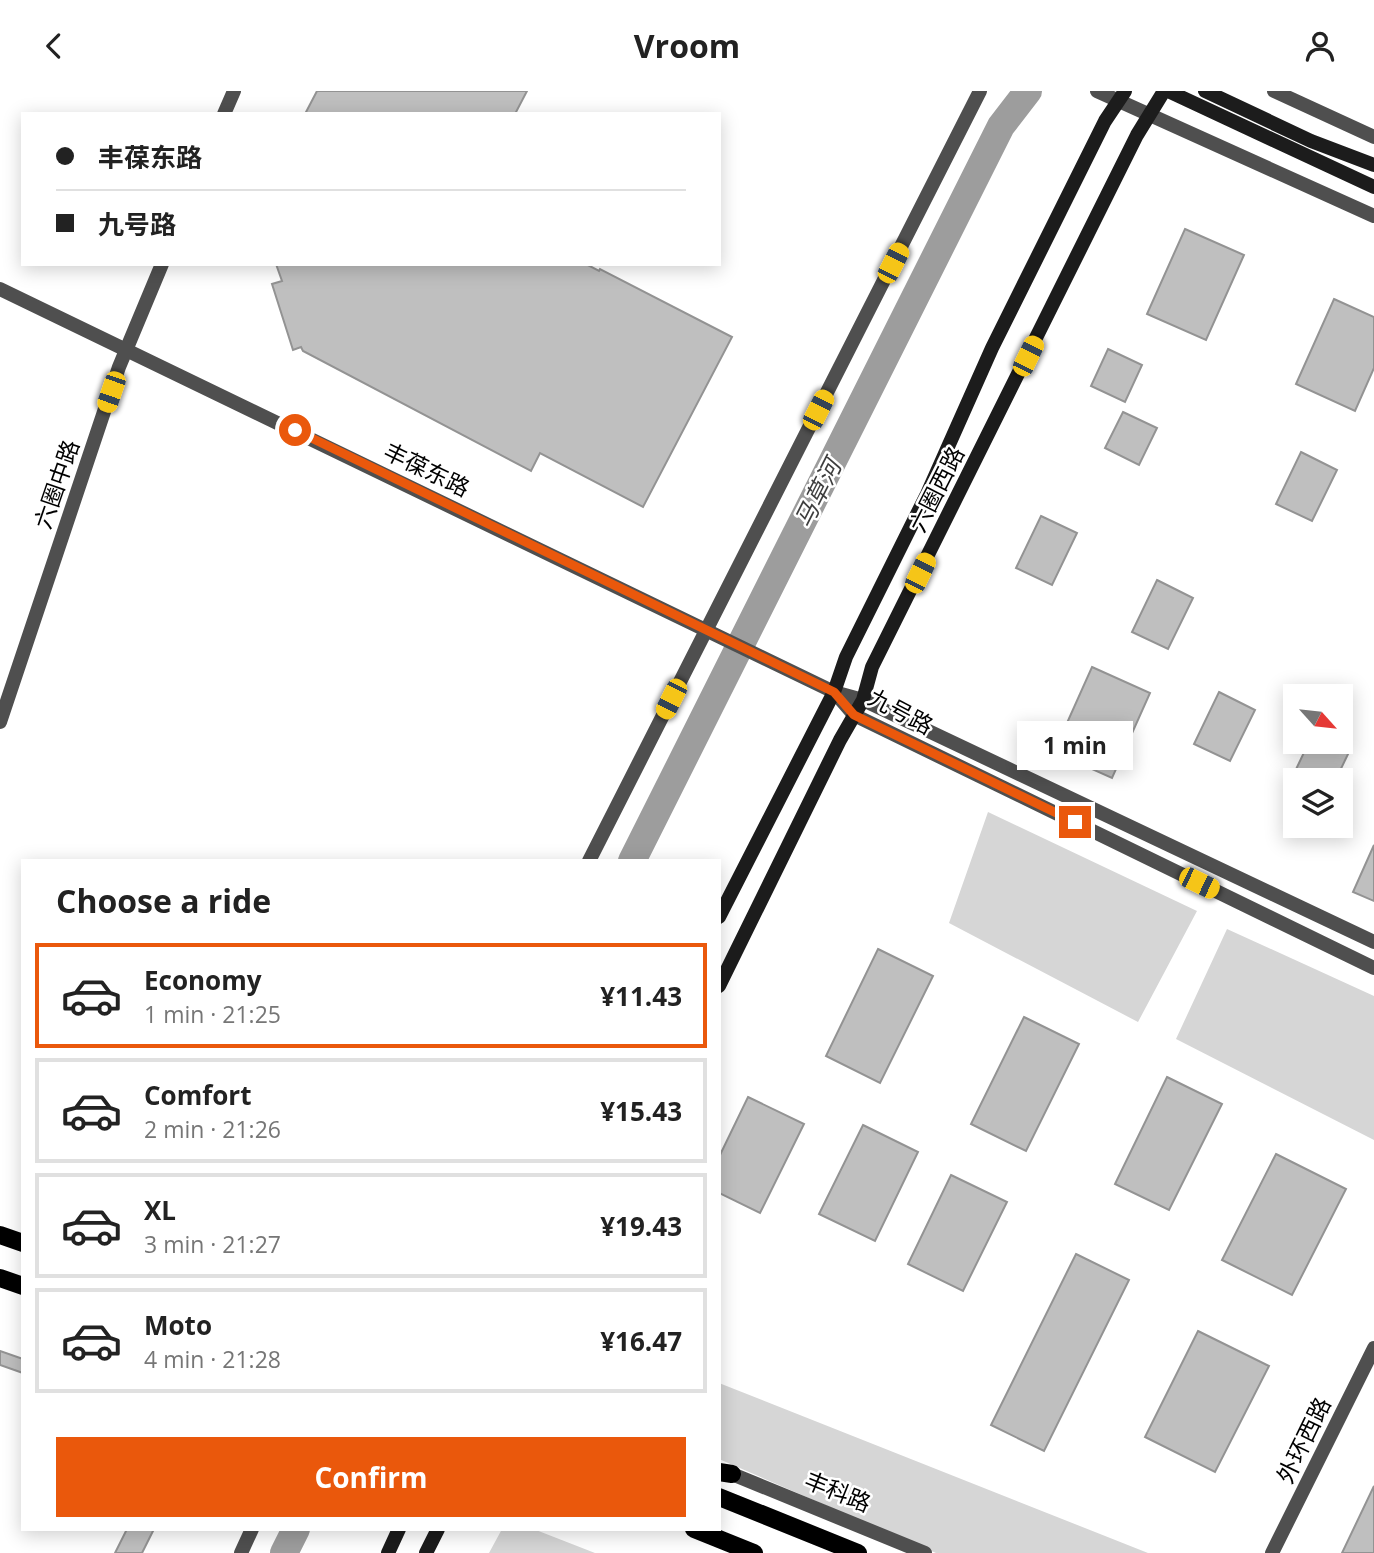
<!DOCTYPE html>
<html lang="en">
<head>
<meta charset="utf-8">
<style>
	:root { --surface:#fff; --page:#f2f2f2; --text:#222; --muted:#767676; --line:#e0e0e0; --accent:#ea580c }
	body { margin:0; font-family:"Open Sans","Noto Sans SC",sans-serif; background:var(--page); color:var(--text); height:100vh; display:flex; flex-direction:column; font-size:26px; white-space:nowrap }
	* { box-sizing:border-box; margin:0 }
	p { font-size:23px; color:var(--muted) }
	.icon { flex:none; width:38px; height:38px; fill:none; stroke:currentColor; stroke-width:2; stroke-linecap:round; stroke-linejoin:round }
	.map { position:relative; flex:1; overflow:hidden }
	.side { position:absolute; left:21px; top:768px; width:700px; height:672px; display:flex; flex-direction:column; background:var(--surface); border-radius:0px; box-shadow:0 4px 18px #0003 }
	.side>* { flex:none }
	.banner { position:absolute; left:21px; top:21px; width:700px; height:154px; border-radius:0px; box-shadow:0 4px 18px #0003; display:grid; align-content:center; height:154px; padding:0 35px; background:var(--surface) }
	.needle { width:46px; rotate:117deg }
	.controls { position:absolute; left:1283px; top:593px; display:grid; gap:14px }
	.controls a { display:grid; place-items:center; width:70px; height:70px; border-radius:0px; background:var(--surface); box-shadow:0 4px 18px #0003; font-size:35px }
	.end { position:absolute; width:32px; height:32px; margin:-16px; border:9px solid #ea580c; background:#fff; box-shadow:0 0 0 4px #fff }
	.from { border-radius:50% }
	.bubble { position:absolute; height:49px; border-radius:0px; background:var(--surface); box-shadow:0 4px 18px #0003; font-size:23px; font-weight:700; line-height:49px; text-align:center }
	.car { position:absolute; width:21px; height:42px; margin:-21px -10px; border-radius:9px; box-shadow:0 0 5px 2px #0007; background:linear-gradient(#f5c518 24%,#345 0 40%,#f5c518 0 76%,#345 0 86%,#f5c518 0) }
	.banner b { display:flex; align-items:center; gap:24px; height:66px; font-size:26px }
	.banner b+b { border-top:2px solid var(--line) }
	.banner i { width:18px; height:18px; background:var(--text) }
	ul { padding:0; list-style:none }
	li { display:flex; align-items:center; gap:21px; height:105px; margin:0 14px 10px; padding:0 21px; border:4px solid var(--line); border-radius:0px }
	li div { flex:1 }
	li b { display:block; font-size:26px }
	li em { font-style:normal; font-weight:700 }
	li.active { border-color:var(--accent) }
	li>.icon { width:63px; height:63px; stroke-width:1.5 }
	h2 { padding:0 35px; font-size:32px; line-height:84px }
	.primary-button { display:flex; gap:14px; margin-top:auto; padding:14px 35px }
	.primary-button a { flex:1; height:80px; border-radius:0px; background:var(--accent); color:#fff; font-size:28px; font-weight:700; line-height:80px; text-align:center }
	header { display:flex; justify-content:space-between; align-items:center; height:91px; padding:0 35px; background:var(--surface); font-size:32px; font-weight:700 }
	.map>svg:first-child { display:block }
	.green { fill:#d6d6d6 }
	.lines { fill:none; stroke-linecap:round; stroke-linejoin:round }
	.river { stroke:#9d9d9d; stroke-width:28 }
	.building { fill:#bfbfbf; stroke:#939393; stroke-width:2 }
	.minor { stroke:#4f4f4f; stroke-width:14 }
	.tertiary { stroke:#4f4f4f; stroke-width:14 }
	.secondary { stroke:#1c1c1c; stroke-width:14 }
	.primary { stroke:#000; stroke-width:18 }
	.route { stroke:#ea580c; stroke-width:9 }
	.labels { text-anchor:middle; dominant-baseline:central; stroke-width:5; stroke-linejoin:round; paint-order:stroke }
	.street-label { font-size:23px; fill:#000; stroke:#fff }
	.water-label { font-size:24px; font-style:italic; fill:#3e3e3e; stroke:#fff }
</style>
</head>
<body>
<header><svg class="icon" aria-label="back" viewBox="0 0 24 24"><path d="M15 5l-7 7 7 7"/></svg>Vroom<svg class="icon" aria-label="person" viewBox="0 0 24 24"><circle cx="12" cy="8" r="4"/><path d="M4 21q1-7 8-7t8 7"/></svg></header>
<div class="map">
<svg width="1374" height="1462" viewBox="0 0 1374 1462">
	<rect width="100%" height="100%" fill="#fff"/>
	<!-- green -->
	<path class="green" d="M988,721L1197,820L1138,931L949,832Z
		M1227,838L1374,905V1049L1176,948Z
		M719,1292L1148,1462H936L719,1368Z
		M502,1438L536,1439L595,1462H489Z"/>
	<g class="lines">
		<!-- river -->
		<path class="river" d="M632,770L1001,35L1028,0
			M284,1462L296,1438"/>
	</g>
	<!-- building -->
	<path class="building" d="M317,0H527L515,23H305Z
		M1185,138L1244,164L1206,249L1147,223Z
		M276,173H586L599,180L600,178L732,246L643,416L540,362L531,380L303,260L301,256L293,259L272,193L282,190Z
		M1334,208L1374,226V277L1355,320L1296,293Z
		M1108,258L1142,274L1125,311L1091,295Z
		M1123,321L1157,337L1139,374L1105,357Z
		M1301,361L1337,379L1312,430L1276,413Z
		M1041,425L1077,442L1052,494L1016,477Z
		M1157,489L1193,507L1168,558L1132,541Z
		M1092,576L1150,602L1112,687L1054,661Z
		M1219,601L1255,619L1230,670L1194,653Z
		M1309,651H1333L1350,659L1335,690H1295V696L1289,693Z
		M1374,754V810L1353,801Z
		M878,858L933,885L880,992L826,965Z
		M1024,926L1079,953L1026,1060L971,1033Z
		M1167,986L1222,1013L1169,1119L1115,1093Z
		M748,1006L804,1033L760,1122L719,1102V1066Z
		M863,1034L918,1061L875,1150L819,1123Z
		M1276,1063L1346,1098L1292,1204L1222,1169Z
		M951,1084L1007,1111L963,1200L908,1173Z
		M1076,1163L1129,1189L1044,1360L991,1334Z
		M1198,1240L1269,1275L1215,1381L1145,1346Z
		M0,1260L23,1268V1282L0,1274Z
		M1374,1395V1462H1342Z
		M127,1438H154L142,1462H115Z"/>
	<g class="lines">
		<!-- minor -->
		<path class="minor" d="M1097,0L1374,125
			M1274,0L1374,46
			M589,770L980,0
			M732,1383L925,1462
			M241,1462L252,1438"/>
		<!-- tertiary -->
		<path class="tertiary" d="M224,23L234,0
			M0,198L834,601L863,609L1374,851
			M835,602L854,624L1374,877
			M0,631L119,276L162,173
			M1272,1462L1374,1257"/>
		<!-- secondary -->
		<path class="secondary" d="M1168,0L1374,96
			M1205,0L1311,50L1374,74
			M719,826L834,601L846,566L927,403L992,257L1105,30L1125,0
			M719,895L840,649L863,609L872,576L1137,44L1164,0
			M388,1462L399,1438
			M426,1462L438,1438"/>
		<!-- primary -->
		<path class="primary" d="M0,1144L23,1152
			M0,1187L23,1195
			M719,1381L732,1383
			M719,1406L858,1462
			M694,1438L754,1462"/>
	</g>
	<g class="lines">
		<!-- route -->
		<path class="route" d="M295,339L834,601L854,624L1075,731"/>
	</g>
	<g class="labels">
		<!-- street labels -->
		<g class="street-label">
			<text transform="translate(427 378) rotate(26)">丰葆东路</text>
			<text transform="translate(56 393) rotate(-71)">六圈中路</text>
			<text transform="translate(936 398) rotate(-63)">六圈西路</text>
			<text transform="translate(901 620) rotate(28)">九号路</text>
			<text transform="translate(1303 1349) rotate(-64)">外环西路</text>
			<text transform="translate(838 1400) rotate(22)">丰科路</text>
		</g>
		<!-- water labels -->
		<g class="water-label">
			<text transform="translate(817 402) rotate(-63)">马草河</text>
		</g>
	</g>
</svg>
<div class="controls">
<a><svg class="needle" viewBox="-14 -14 28 28"><path d="M0-13l5 13h-10z" fill="#e53935"/><path d="M0 13l5-13h-10z" fill="#767676"/></svg></a>
<a><svg class="icon" aria-label="layers" viewBox="0 0 24 24"><path d="M12 4l9 5-9 5-9-5zM3 14l9 5 9-5"/></svg></a>
</div>
<i class="end from" style="left:295px;top:339px"></i>
<i class="end" style="left:1075px;top:731px"></i>
<div class="bubble" style="left:1017px;top:630px;width:116px">1 min</div>
<i class="car" style="left:893px;top:172px;rotate:27deg"></i>
<i class="car" style="left:1028px;top:265px;rotate:26deg"></i>
<i class="car" style="left:111px;top:301px;rotate:199deg"></i>
<i class="car" style="left:818px;top:319px;rotate:27deg"></i>
<i class="car" style="left:920px;top:482px;rotate:26deg"></i>
<i class="car" style="left:671px;top:608px;rotate:207deg"></i>
<i class="car" style="left:1199px;top:792px;rotate:116deg"></i>
<div class="banner">
<b><i class="from"></i>丰葆东路</b>
<b><i></i>九号路</b>
</div>
<section class="side">
<h2>Choose a ride</h2>
<ul>
<li class="active"><svg class="icon" aria-label="car" viewBox="0 0 24 24"><path d="M5 17H2v-5l4-1 3-4h7l3 4 3 1v5h-3M9 17h6M6 11h13"/><circle cx="7" cy="17" r="2"/><circle cx="17" cy="17" r="2"/></svg><div><b>Economy</b><p>1 min · 21:25</p></div><em>¥11.43</em></li>
<li><svg class="icon" aria-label="car" viewBox="0 0 24 24"><path d="M5 17H2v-5l4-1 3-4h7l3 4 3 1v5h-3M9 17h6M6 11h13"/><circle cx="7" cy="17" r="2"/><circle cx="17" cy="17" r="2"/></svg><div><b>Comfort</b><p>2 min · 21:26</p></div><em>¥15.43</em></li>
<li><svg class="icon" aria-label="car" viewBox="0 0 24 24"><path d="M5 17H2v-5l4-1 3-4h7l3 4 3 1v5h-3M9 17h6M6 11h13"/><circle cx="7" cy="17" r="2"/><circle cx="17" cy="17" r="2"/></svg><div><b>XL</b><p>3 min · 21:27</p></div><em>¥19.43</em></li>
<li><svg class="icon" aria-label="car" viewBox="0 0 24 24"><path d="M5 17H2v-5l4-1 3-4h7l3 4 3 1v5h-3M9 17h6M6 11h13"/><circle cx="7" cy="17" r="2"/><circle cx="17" cy="17" r="2"/></svg><div><b>Moto</b><p>4 min · 21:28</p></div><em>¥16.47</em></li>
</ul>
<div class="primary-button"><a>Confirm</a></div>
</section>
</div>
</body>
</html>
